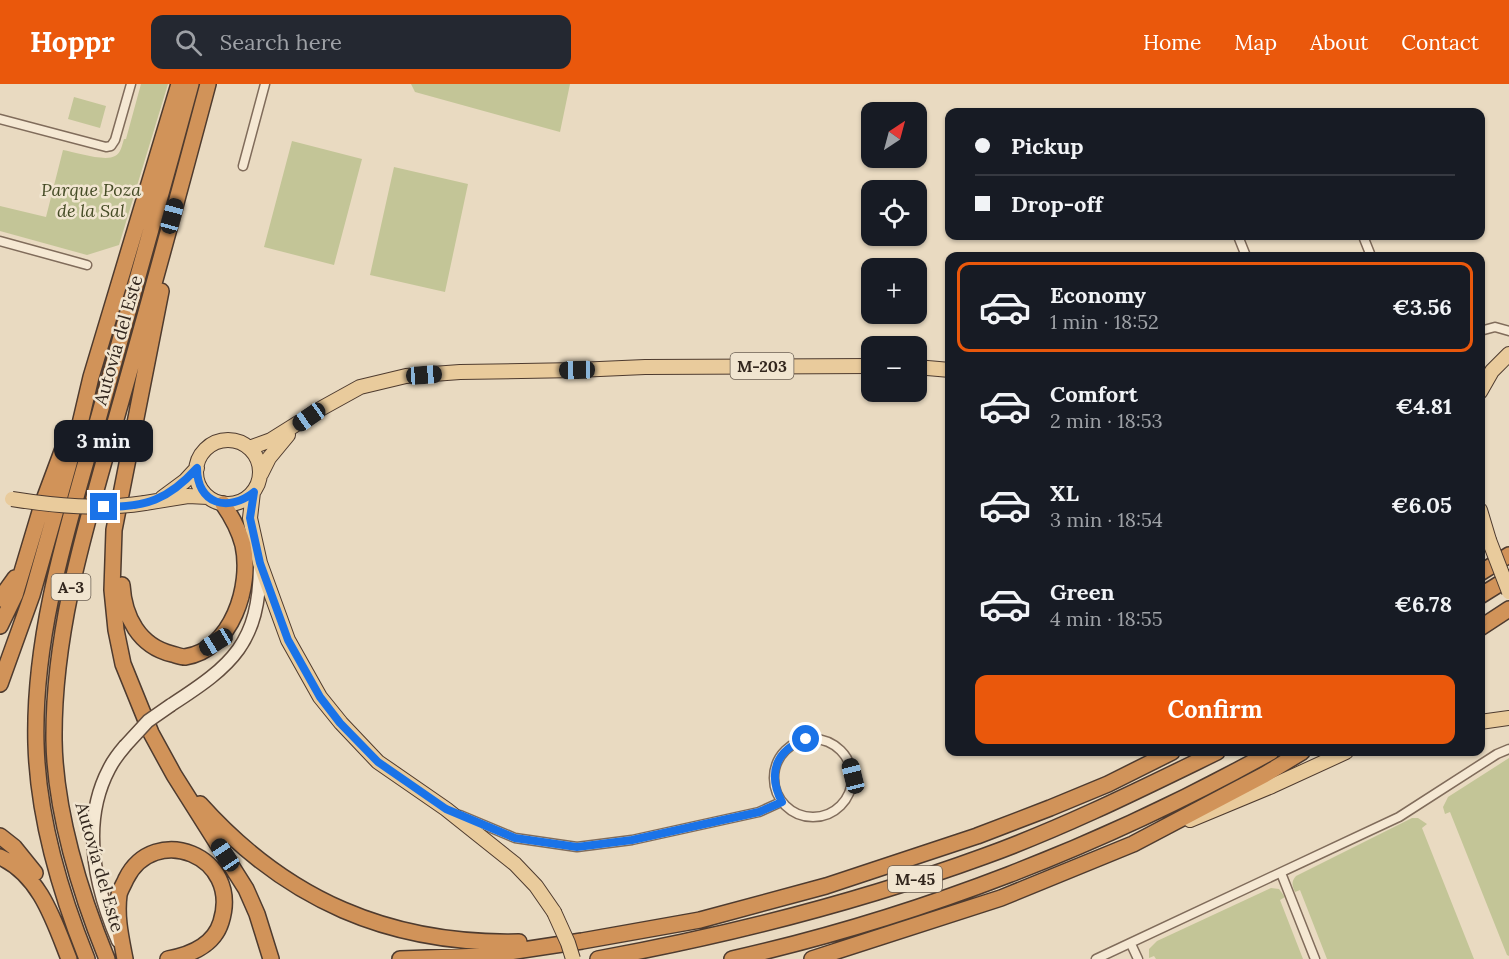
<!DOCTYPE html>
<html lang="en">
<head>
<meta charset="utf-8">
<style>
	:root { --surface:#171b24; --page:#242831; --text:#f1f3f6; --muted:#9ea1a6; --line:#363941; --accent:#ea580c }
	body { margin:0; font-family:Lora,serif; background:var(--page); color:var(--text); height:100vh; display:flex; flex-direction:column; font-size:22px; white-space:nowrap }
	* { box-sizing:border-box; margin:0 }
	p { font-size:20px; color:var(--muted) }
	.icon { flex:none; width:33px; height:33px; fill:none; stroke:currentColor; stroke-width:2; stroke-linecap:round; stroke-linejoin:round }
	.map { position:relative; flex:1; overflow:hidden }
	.drawer { position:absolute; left:945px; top:168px; width:540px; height:504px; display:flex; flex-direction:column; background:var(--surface); border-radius:12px; box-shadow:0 2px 4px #0004 }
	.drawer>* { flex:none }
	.guide { position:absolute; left:945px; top:24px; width:540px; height:132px; border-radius:12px; box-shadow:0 2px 4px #0004; display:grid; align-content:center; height:132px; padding:0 30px; background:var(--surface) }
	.needle { width:39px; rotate:36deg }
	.tools { position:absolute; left:861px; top:18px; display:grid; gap:12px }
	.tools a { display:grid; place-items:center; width:66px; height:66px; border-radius:12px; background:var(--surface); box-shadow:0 2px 4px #0004; font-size:30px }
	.end { position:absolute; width:27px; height:27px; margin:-14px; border:8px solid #1a73e8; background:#fff; box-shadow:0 0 0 3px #fff }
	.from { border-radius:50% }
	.bubble { position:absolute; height:42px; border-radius:12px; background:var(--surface); box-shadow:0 2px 4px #0004; font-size:20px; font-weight:700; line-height:42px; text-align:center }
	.car { position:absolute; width:18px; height:36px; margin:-18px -9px; border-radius:8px; box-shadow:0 0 4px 2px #0007; background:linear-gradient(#222 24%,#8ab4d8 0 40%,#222 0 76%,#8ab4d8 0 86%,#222 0) }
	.guide b { display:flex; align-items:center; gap:21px; height:57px; font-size:22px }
	.guide b+b { border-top:2px solid var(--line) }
	.guide i { width:15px; height:15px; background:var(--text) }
	ul { padding:10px 0 0; list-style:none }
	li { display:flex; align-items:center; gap:18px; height:90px; margin:0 12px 9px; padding:0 18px; border:3px solid transparent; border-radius:12px }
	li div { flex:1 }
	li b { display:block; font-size:22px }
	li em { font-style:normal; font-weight:700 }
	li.active { border-color:var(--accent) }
	li>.icon { width:54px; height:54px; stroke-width:1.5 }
	.cta { display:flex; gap:12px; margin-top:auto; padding:12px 30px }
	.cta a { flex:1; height:69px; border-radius:12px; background:var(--accent); color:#fff; font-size:24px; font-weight:700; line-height:69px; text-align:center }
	header { display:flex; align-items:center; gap:36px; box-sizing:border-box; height:84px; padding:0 30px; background:var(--accent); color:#fff }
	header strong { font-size:28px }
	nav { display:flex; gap:33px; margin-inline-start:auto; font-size:21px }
	.search { width:420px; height:54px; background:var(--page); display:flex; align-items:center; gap:15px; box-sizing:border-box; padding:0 21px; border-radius:12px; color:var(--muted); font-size:22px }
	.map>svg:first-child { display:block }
	.green { fill:#c3c597 }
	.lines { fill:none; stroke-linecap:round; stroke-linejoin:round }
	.street-casing { stroke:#806c5b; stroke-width:11 }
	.secondary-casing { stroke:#624d3e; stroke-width:15 }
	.primary-casing { stroke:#4e3b2f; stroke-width:16 }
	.highway-casing { stroke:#4e3b2f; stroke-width:18 }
	.street { stroke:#f5e8d3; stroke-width:8 }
	.secondary { stroke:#f5e8d3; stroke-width:12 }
	.primary { stroke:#e9cb9c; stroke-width:14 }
	.highway { stroke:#d19359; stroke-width:15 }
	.secondary-bridge-casing { stroke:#624d3e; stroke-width:15; stroke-linecap:butt }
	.primary-bridge-casing { stroke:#4e3b2f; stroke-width:16; stroke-linecap:butt }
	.secondary-bridge { stroke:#f5e8d3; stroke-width:12 }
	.primary-bridge { stroke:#e9cb9c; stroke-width:14 }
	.route { stroke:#1a73e8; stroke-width:8 }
	.labels { text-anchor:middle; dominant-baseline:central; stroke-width:5; stroke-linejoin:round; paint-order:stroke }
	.shield { fill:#f1e5d0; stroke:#6b5f53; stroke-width:1.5 }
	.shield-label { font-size:16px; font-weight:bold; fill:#32261d }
	.park-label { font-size:18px; font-style:italic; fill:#454c26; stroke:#f1e5d0 }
	.street-label { font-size:18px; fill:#32261d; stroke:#f1e5d0 }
</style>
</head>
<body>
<header>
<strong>Hoppr</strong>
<div class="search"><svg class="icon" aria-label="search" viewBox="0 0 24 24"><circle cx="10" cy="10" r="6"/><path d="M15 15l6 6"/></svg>Search here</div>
<nav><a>Home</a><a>Map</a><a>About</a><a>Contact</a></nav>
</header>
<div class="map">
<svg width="1509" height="875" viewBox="0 0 1509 875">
	<rect width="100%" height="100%" fill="#e9dac1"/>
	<!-- green -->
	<path class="green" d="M141,0H168L119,161L87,171L0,147V122L46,133L63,66C75,68 105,78 115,72C121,69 122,61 124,55H126Z
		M411,0H570L560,48L415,8Z
		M74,13L106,22L100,44L68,35Z
		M292,57L362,75L334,181L264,163Z
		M394,83L468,100L445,208L370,191Z
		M1509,674V872L1507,871L1450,728L1445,730L1443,723L1448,713Z
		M1412,734H1418L1427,740L1422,744L1474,875H1327L1300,806L1295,808C1292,801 1291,798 1296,792Z
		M1271,804L1279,805L1285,813L1280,816L1303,875H1156L1154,872L1149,874V865L1157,857Z"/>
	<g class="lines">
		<!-- street casing -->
		<g class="street-casing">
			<path id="street" d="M0,35L106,63L111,62L115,56L131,0
				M243,82L265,0
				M1238,152L1246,172
				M1363,152L1371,172
				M0,157L87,181
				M1480,247L1495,243L1509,247
				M774 694a39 39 0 1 1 78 0a39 39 0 1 1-78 0Z
				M460,731L515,754L577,763L632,756L759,728L781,718
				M1281,789L1315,875
				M1131,860L1138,875
				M1096,875L1399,733L1497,670L1509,665"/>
		</g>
		<!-- secondary casing -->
		<g class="secondary-casing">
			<path id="secondary" d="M171,621C233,581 259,559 260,482
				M118,857C95,803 80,740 109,685C113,677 119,669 125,662"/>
		</g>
		<!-- primary casing -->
		<g class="primary-casing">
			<path id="primary" d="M916,283L950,286
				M1480,308L1492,287L1509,270
				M196 388a32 32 0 1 1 64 0a32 32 0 1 1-64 0Z
				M249,364L271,356L322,324L360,303L406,292L460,288L577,286L645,283L872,282
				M261,390L269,374L288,351
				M253,408L250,434L260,479L288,556L320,613L341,639L378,678L446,725L515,780L536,802L554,828
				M162,414L185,397L197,384
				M145,419L188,412L208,413
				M1480,426L1489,456
				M1480,638L1509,634
				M1190,736L1272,702L1346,668"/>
		</g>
		<!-- highway casing -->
		<g class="highway-casing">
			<path id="highway" d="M161,207L114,446L112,506L116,546L123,580L151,649L174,691L246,805L257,830L271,875
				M1480,489L1509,471
				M122,501C124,533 139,562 172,570C176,571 181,573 185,573C232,566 252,502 243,461C239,446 232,433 223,420
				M1480,512L1509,494
				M0,515L15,494
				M0,542L15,511L42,421L67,354
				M1480,544L1509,525
				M0,600L32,511L79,344L91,293L179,0
				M200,720C286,816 390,861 519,858
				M0,752L14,763L35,789
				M0,773C40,791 54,837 69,875
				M87,875C60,808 38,733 36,660C33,548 69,439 99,332C130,222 161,111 191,0
				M107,875C80,809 55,727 54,656C53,543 88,435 118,328C149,219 179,109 208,0
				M125,875C121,854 116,833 119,811C120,806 124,800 126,795C154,738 242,771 221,838C214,861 190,871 168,875
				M400,875L483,872L582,857L700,836L826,802L977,752L1050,724L1108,700L1172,668
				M598,875C729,851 859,818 985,772C1065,743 1141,705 1217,668
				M732,875C919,833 1104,761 1271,668
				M812,875L1001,814L1133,760L1264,691L1302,668"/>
		</g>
		<!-- street -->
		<use href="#street" class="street"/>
		<!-- secondary -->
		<use href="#secondary" class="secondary"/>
		<!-- primary -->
		<use href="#primary" class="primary"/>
		<!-- highway -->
		<use href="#highway" class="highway"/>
		<!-- secondary-bridge casing -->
		<g class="secondary-bridge-casing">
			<path id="secondary-bridge" d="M125,662L148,637L171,621"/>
		</g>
		<!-- primary-bridge casing -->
		<g class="primary-bridge-casing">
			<path id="primary-bridge" d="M12,415C56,422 100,426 145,419
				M1489,456L1509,508
				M554,828L568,859L573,875"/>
		</g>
		<!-- secondary-bridge -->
		<use href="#secondary-bridge" class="secondary-bridge"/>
		<!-- primary-bridge -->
		<use href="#primary-bridge" class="primary-bridge"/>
	</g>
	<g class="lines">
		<!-- route -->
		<path class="route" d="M104,423C146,423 168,416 197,384C197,420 228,429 254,408L250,434L260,479L288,556L320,613L340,639L378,678L446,725L515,754L577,763L632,756L759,728L782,718C767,689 776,666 806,655"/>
	</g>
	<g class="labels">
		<!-- shield labels -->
		<g class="shield">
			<rect x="730.5" y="269" width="63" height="26" rx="4.5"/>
			<rect x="51.5" y="490" width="39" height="26" rx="4.5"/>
			<rect x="888" y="782" width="54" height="26" rx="4.5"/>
		</g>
		<g class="shield-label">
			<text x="762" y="282">M-203</text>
			<text x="71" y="503">A-3</text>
			<text x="915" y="795">M-45</text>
		</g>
		<!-- park labels -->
		<g class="park-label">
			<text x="91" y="105">Parque Poza<tspan x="91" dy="21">de la Sal</tspan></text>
		</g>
		<!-- street labels -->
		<g class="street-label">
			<text transform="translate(118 256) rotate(-74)">Autovía del Este</text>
			<text transform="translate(100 783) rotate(74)">Autovía del Este</text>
		</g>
	</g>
</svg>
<div class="tools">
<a><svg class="needle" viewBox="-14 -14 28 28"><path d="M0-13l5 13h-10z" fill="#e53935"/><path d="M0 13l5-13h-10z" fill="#9ea1a6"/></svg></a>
<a><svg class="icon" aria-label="locate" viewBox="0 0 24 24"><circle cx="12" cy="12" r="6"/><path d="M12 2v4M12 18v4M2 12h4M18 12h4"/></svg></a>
<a>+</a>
<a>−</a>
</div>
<i class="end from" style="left:806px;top:655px"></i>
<i class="end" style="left:104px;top:423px"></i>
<div class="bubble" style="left:54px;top:336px;width:99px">3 min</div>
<i class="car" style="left:172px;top:132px;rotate:15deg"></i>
<i class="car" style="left:577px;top:286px;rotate:269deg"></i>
<i class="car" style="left:424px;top:291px;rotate:86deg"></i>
<i class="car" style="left:309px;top:333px;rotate:235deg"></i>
<i class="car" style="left:216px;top:558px;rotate:239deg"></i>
<i class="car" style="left:853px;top:692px;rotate:346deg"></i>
<i class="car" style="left:225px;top:771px;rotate:326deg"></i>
<div class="guide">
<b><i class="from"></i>Pickup</b>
<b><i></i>Drop-off</b>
</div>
<section class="drawer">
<ul>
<li class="active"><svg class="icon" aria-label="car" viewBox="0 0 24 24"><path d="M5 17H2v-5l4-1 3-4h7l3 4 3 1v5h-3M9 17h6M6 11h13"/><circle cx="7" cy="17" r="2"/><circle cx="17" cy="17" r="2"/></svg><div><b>Economy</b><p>1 min · 18:52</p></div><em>€3.56</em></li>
<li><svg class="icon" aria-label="car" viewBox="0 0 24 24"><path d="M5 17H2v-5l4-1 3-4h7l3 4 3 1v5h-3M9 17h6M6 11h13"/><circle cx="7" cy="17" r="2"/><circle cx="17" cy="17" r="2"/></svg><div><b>Comfort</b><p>2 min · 18:53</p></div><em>€4.81</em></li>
<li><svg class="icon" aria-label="car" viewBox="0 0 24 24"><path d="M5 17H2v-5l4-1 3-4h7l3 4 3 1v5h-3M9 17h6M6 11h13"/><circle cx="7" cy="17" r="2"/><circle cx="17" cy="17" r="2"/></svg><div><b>XL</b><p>3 min · 18:54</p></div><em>€6.05</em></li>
<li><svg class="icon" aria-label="car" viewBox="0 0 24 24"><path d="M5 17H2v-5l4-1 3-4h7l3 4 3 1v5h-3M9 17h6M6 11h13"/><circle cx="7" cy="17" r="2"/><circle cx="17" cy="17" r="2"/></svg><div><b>Green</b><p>4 min · 18:55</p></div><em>€6.78</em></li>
</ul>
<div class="cta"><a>Confirm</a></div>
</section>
</div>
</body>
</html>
